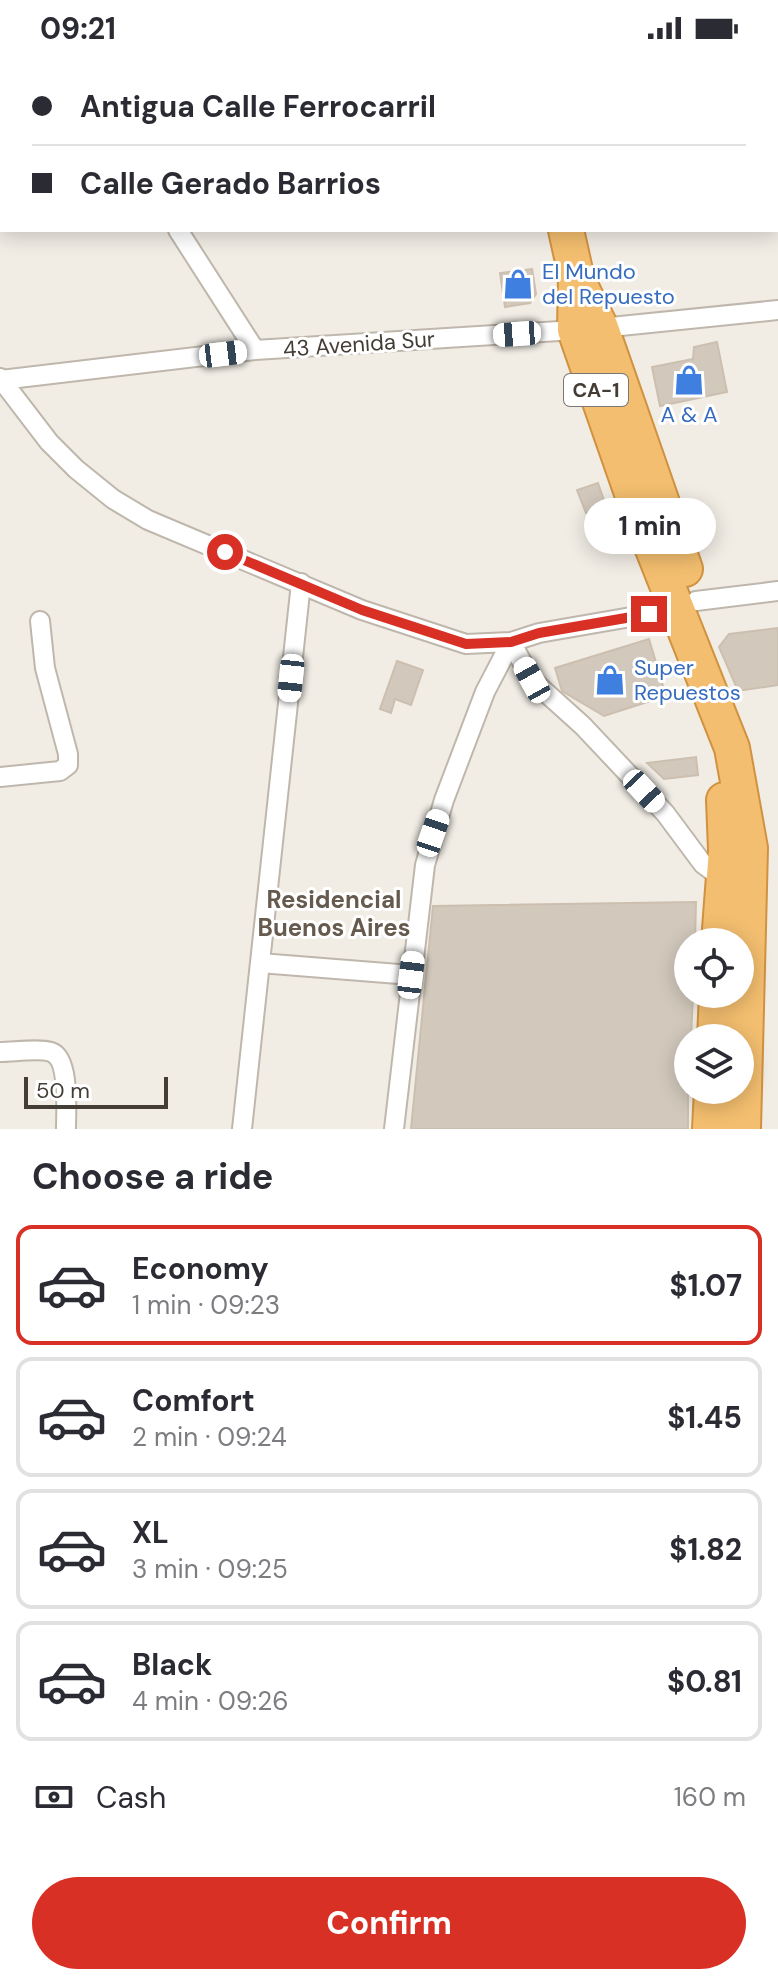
<!DOCTYPE html>
<html lang="en">
<head>
<meta charset="utf-8">
<style>
	:root { --surface:#fff; --page:#f7f7f7; --text:#2b2b33; --muted:#7c7c81; --line:#e1e1e2; --accent:#d93025 }
	body { margin:0; font-family:"DM Sans",sans-serif; background:var(--page); color:var(--text); height:100vh; display:flex; flex-direction:column; font-size:30px; white-space:nowrap }
	* { box-sizing:border-box; margin:0 }
	p { font-size:26px; color:var(--muted) }
	.icon { flex:none; width:44px; height:44px; fill:none; stroke:currentColor; stroke-width:2; stroke-linecap:round; stroke-linejoin:round }
	.map { position:relative; height:1073px; overflow:hidden }
	.drawer { display:flex; flex-direction:column; background:var(--surface); flex:1 }
	.drawer>* { flex:none }
	.top-card { position:absolute; left:0px; top:0px; width:778px; height:176px; box-shadow:0 4px 20px #0003; display:grid; align-content:center; height:176px; padding:0 32px; background:var(--surface) }
	.controls { position:absolute; left:674px; top:872px; display:grid; gap:16px }
	.controls a { display:grid; place-items:center; width:80px; height:80px; border-radius:50%; background:var(--surface); box-shadow:0 4px 20px #0003; font-size:40px }
	.scale { position:absolute; left:24px; bottom:20px; width:144px; box-sizing:border-box; padding-left:8px; border:4px solid #433d35; border-top:0; font-size:22px; line-height:28px; white-space:nowrap; color:#433d35; -webkit-text-stroke:6px #fff; paint-order:stroke }
	.end { position:absolute; width:36px; height:36px; margin:-18px; border:10px solid #d93025; background:#fff; box-shadow:0 0 0 4px #fff }
	.from { border-radius:50% }
	.bubble { position:absolute; height:56px; border-radius:28px; background:var(--surface); box-shadow:0 4px 20px #0003; font-size:26px; font-weight:700; line-height:56px; text-align:center }
	.car { position:absolute; width:24px; height:48px; margin:-24px -12px; border-radius:10px; box-shadow:0 0 6px 2px #0007; background:linear-gradient(#fff 24%,#345 0 40%,#fff 0 76%,#345 0 86%,#fff 0) }
	.top-card b { display:flex; align-items:center; gap:28px; height:76px; font-size:30px }
	.top-card b+b { border-top:2px solid var(--line) }
	.top-card i { width:20px; height:20px; background:var(--text) }
	ul { padding:0; list-style:none }
	li { display:flex; align-items:center; gap:24px; height:120px; margin:0 16px 12px; padding:0 16px; border:4px solid var(--line); border-radius:16px }
	li div { flex:1 }
	li b { display:block; font-size:30px }
	li em { font-style:normal; font-weight:700 }
	li.on { border-color:var(--accent) }
	li>.icon { width:72px; height:72px; stroke-width:1.5 }
	h2 { padding:0 32px; font-size:36px; line-height:96px }
	.pay { display:flex; align-items:center; gap:20px; height:88px; padding:0 32px; font-size:30px }
	.pay p { margin-inline-start:auto }
	.primary-button { display:flex; gap:16px; margin-top:auto; padding:16px 32px }
	.primary-button a { flex:1; height:92px; border-radius:48px; background:var(--accent); color:#fff; font-size:32px; font-weight:700; line-height:92px; text-align:center }
	.status { display:flex; justify-content:space-between; align-items:center; height:56px; padding:0 40px; background:var(--surface); direction:ltr }
	.status svg { height:22px; fill:currentColor }
	.map>svg:first-child { display:block }
	.building { fill:#d2c8bc; stroke:#ccbfaf; stroke-width:2 }
	.lines { fill:none; stroke-linecap:round; stroke-linejoin:round }
	.street-casing { stroke:#bfb7ac; stroke-width:22 }
	.highway-casing { stroke:#d19240; stroke-width:38 }
	.street { stroke:#fff; stroke-width:18 }
	.highway { stroke:#f3be6f; stroke-width:34 }
	.route { stroke:#d93025; stroke-width:10 }
	.labels { text-anchor:middle; dominant-baseline:central; stroke-width:6; stroke-linejoin:round; paint-order:stroke }
	.shield { fill:#fff; stroke:#7b7772; stroke-width:2 }
	.shield-label { font-size:20px; font-weight:bold; fill:#433d35 }
	.shop-label { font-size:22px; fill:#366cbe; stroke:#fff; text-anchor:start }
	.street-label { font-size:22px; fill:#433d35; stroke:#fff }
	.neighbourhood-label { font-size:24px; font-weight:bold; fill:#655a4d; stroke:#fff }
</style>
</head>
<body>
<div class="status"><b>09:21</b><svg viewBox="0 0 49 12"><path d="M0 12V9h3v3zM5 12V6h3v6zM10 12V3h3v9zM15 12V0h3v12zM26 1h20v11H26zM47 4h2v5h-2z"/></svg></div>
<div class="map">
<svg width="778" height="1073" viewBox="0 0 778 1073">
	<rect width="100%" height="100%" fill="#f1ede5"/>
	<!-- building -->
	<path class="building" d="M532,213L536,238L530,247L505,251L500,217Z
		M717,286L727,336L660,350L652,311L693,303L694,291Z
		M598,427L606,450L586,457L577,434Z
		M778,572V629L738,635L719,591L729,578Z
		M649,583L666,640L604,660L562,635L555,612Z
		M397,605L423,614L411,649L395,643L391,657L380,653Z
		M696,701L698,719L664,723L647,707Z
		M696,846L695,886H688V938H693L691,982H688V1073H411L433,850Z"/>
	<g class="lines">
		<!-- street casing -->
		<g class="street-casing">
			<path id="street" d="M66,0L68,2
				M298,2L323,0
				M0,34L2,33
				M776,104H778
				M178,174L255,294
				M601,272L778,254
				M0,322L49,386L76,413L113,443L148,464L362,554L466,588L511,586L539,577L677,553
				M1,324L255,294L575,274
				M696,545L778,535
				M511,586L532,624L583,670L665,757L703,808L723,823
				M0,721L60,715L68,709V698L45,612L40,565
				M260,907L411,919
				M0,996C14,996 39,992 51,996C70,1002 66,1055 66,1073
				M242,1073L301,527
				M394,1073L425,809L444,744L485,636L511,586"/>
		</g>
		<!-- highway casing -->
		<g class="highway-casing">
			<path id="highway" d="M530,0V2
				M566,174L576,219L575,274L641,463L732,692L750,792L743,1073
				M578,225L601,272L685,513
				M719,886L726,794L724,744
				M715,982L717,938
				M710,1073L712,1034"/>
		</g>
		<!-- street -->
		<use href="#street" class="street"/>
		<!-- highway -->
		<use href="#highway" class="highway"/>
	</g>
	<g class="lines">
		<!-- route -->
		<path class="route" d="M225,496L362,554L466,588L511,586L539,577L649,558"/>
	</g>
	<!-- icons -->
	<defs>
		<g id="shop-bare" transform="scale(2.4)"><path d="M-5-2.5h2.3a2.7 3.5 0 0 1 5.4 0H5L5.5 6h-11ZM-1.5-2.5h3a1.5 2.3 0 0 0-3 0Z" fill="#3f7fe0" stroke="#fff" stroke-width="2.5" paint-order="stroke"/></g>
	</defs>
	<g fill-rule="evenodd">
		<use href="#shop-bare" x="518" y="228"/>
		<use href="#shop-bare" x="689" y="324"/>
		<use href="#shop-bare" x="610" y="624"/>
	</g>
	<g class="labels">
		<!-- shield labels -->
		<rect class="shield" x="564" y="318" width="64" height="32" rx="6"/>
		<g class="shield-label">
			<text x="596" y="334">CA-1</text>
		</g>
		<!-- shop labels -->
		<g class="shop-label">
			<text x="542" y="215">El Mundo<tspan x="542" dy="25">del Repuesto</tspan></text>
			<text x="689" y="358" text-anchor="middle">A &amp; A</text>
			<text x="634" y="611">Super<tspan x="634" dy="25">Repuestos</tspan></text>
		</g>
		<!-- street labels -->
		<g class="street-label">
			<text transform="translate(359 288) rotate(-4)">43 Avenida Sur</text>
		</g>
		<!-- neighbourhood labels -->
		<g class="neighbourhood-label">
			<text x="334" y="843">Residencial<tspan x="334" dy="28">Buenos Aires</tspan></text>
		</g>
	</g>
</svg>
<div class="controls">
<a><svg class="icon" aria-label="locate" viewBox="0 0 24 24"><circle cx="12" cy="12" r="6"/><path d="M12 2v4M12 18v4M2 12h4M18 12h4"/></svg></a>
<a><svg class="icon" aria-label="layers" viewBox="0 0 24 24"><path d="M12 4l9 5-9 5-9-5zM3 14l9 5 9-5"/></svg></a>
</div>
<div class="scale">50 m</div>
<i class="end from" style="left:225px;top:496px"></i>
<i class="end" style="left:649px;top:558px"></i>
<div class="bubble" style="left:584px;top:442px;width:132px">1 min</div>
<i class="car" style="left:517px;top:278px;rotate:266deg"></i>
<i class="car" style="left:223px;top:298px;rotate:83deg"></i>
<i class="car" style="left:291px;top:622px;rotate:186deg"></i>
<i class="car" style="left:532px;top:624px;rotate:331deg"></i>
<i class="car" style="left:644px;top:735px;rotate:137deg"></i>
<i class="car" style="left:433px;top:777px;rotate:19deg"></i>
<i class="car" style="left:411px;top:919px;rotate:7deg"></i>
<div class="top-card">
<b><i class="from"></i>Antigua Calle Ferrocarril</b>
<b><i></i>Calle Gerado Barrios</b>
</div>
</div>
<section class="drawer">
<h2>Choose a ride</h2>
<ul>
<li class="on"><svg class="icon" aria-label="car" viewBox="0 0 24 24"><path d="M5 17H2v-5l4-1 3-4h7l3 4 3 1v5h-3M9 17h6M6 11h13"/><circle cx="7" cy="17" r="2"/><circle cx="17" cy="17" r="2"/></svg><div><b>Economy</b><p>1 min · 09:23</p></div><em>$1.07</em></li>
<li><svg class="icon" aria-label="car" viewBox="0 0 24 24"><path d="M5 17H2v-5l4-1 3-4h7l3 4 3 1v5h-3M9 17h6M6 11h13"/><circle cx="7" cy="17" r="2"/><circle cx="17" cy="17" r="2"/></svg><div><b>Comfort</b><p>2 min · 09:24</p></div><em>$1.45</em></li>
<li><svg class="icon" aria-label="car" viewBox="0 0 24 24"><path d="M5 17H2v-5l4-1 3-4h7l3 4 3 1v5h-3M9 17h6M6 11h13"/><circle cx="7" cy="17" r="2"/><circle cx="17" cy="17" r="2"/></svg><div><b>XL</b><p>3 min · 09:25</p></div><em>$1.82</em></li>
<li><svg class="icon" aria-label="car" viewBox="0 0 24 24"><path d="M5 17H2v-5l4-1 3-4h7l3 4 3 1v5h-3M9 17h6M6 11h13"/><circle cx="7" cy="17" r="2"/><circle cx="17" cy="17" r="2"/></svg><div><b>Black</b><p>4 min · 09:26</p></div><em>$0.81</em></li>
</ul>
<div class="pay"><svg class="icon" aria-label="cash" viewBox="0 0 24 24"><path d="M3 7h18v10H3z"/><circle cx="12" cy="12" r="2"/></svg>Cash<p>160 m</p></div>
<div class="primary-button"><a>Confirm</a></div>
</section>
</body>
</html>
